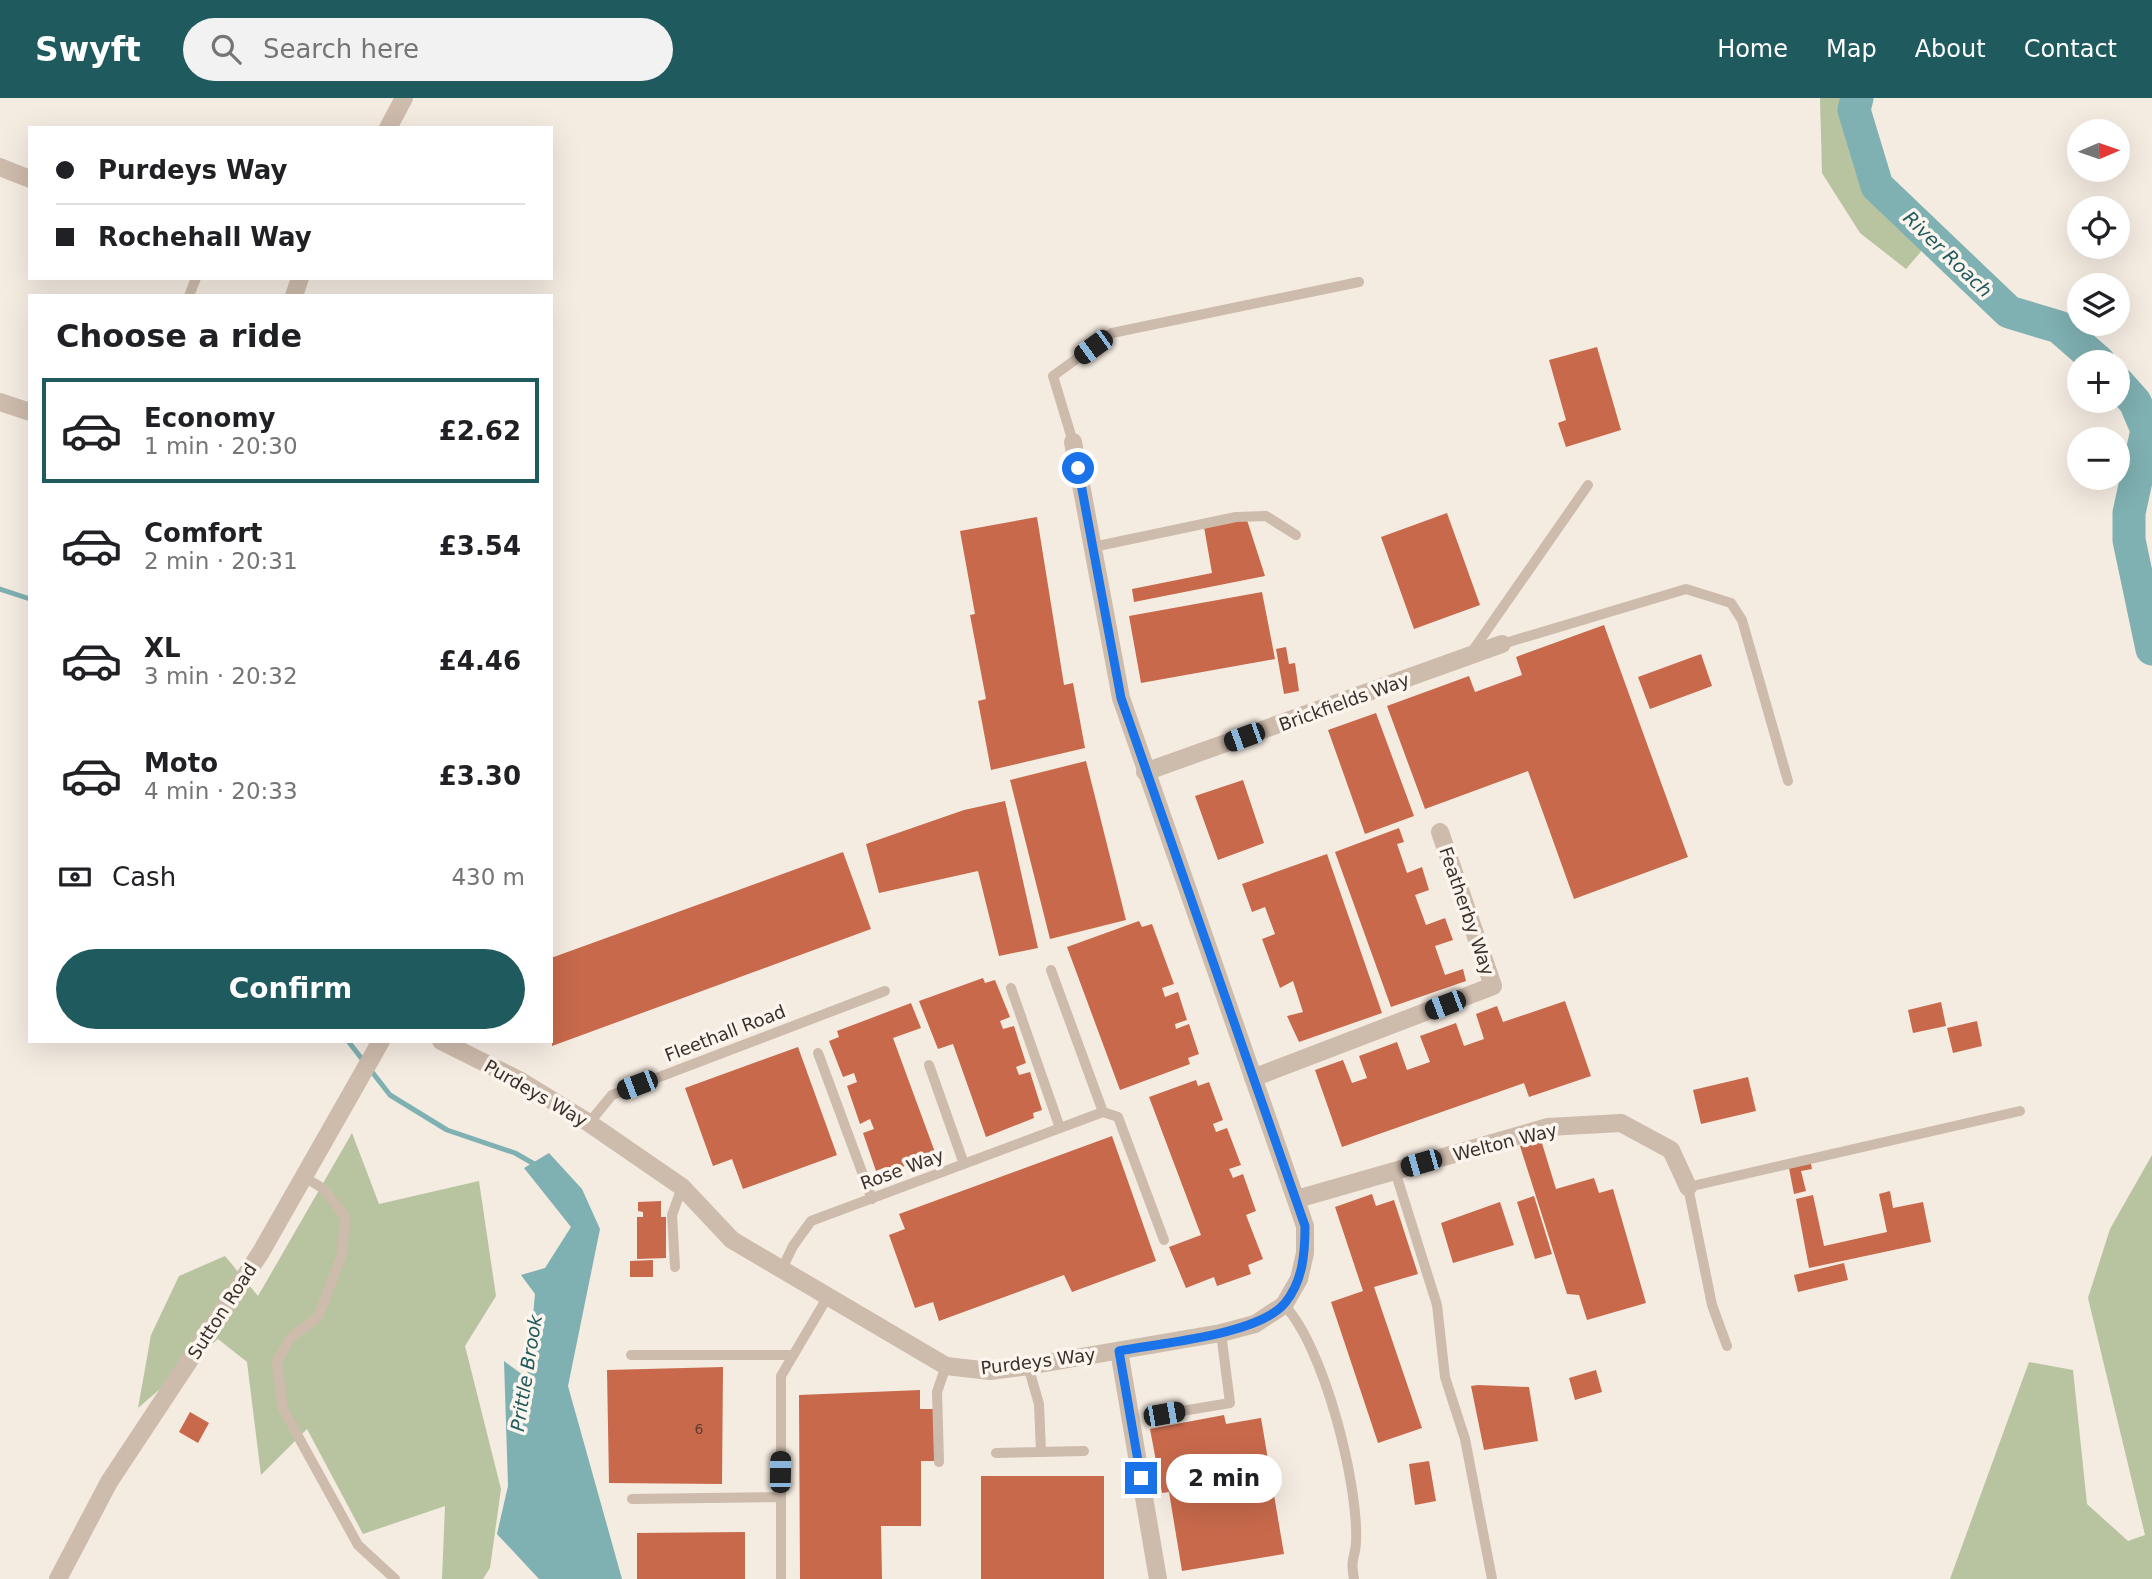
<!DOCTYPE html>
<html lang="en">
<head>
<meta charset="utf-8">
<style>
	:root { --surface:#fff; --page:#f2f2f2; --text:#202124; --muted:#757577; --line:#e0e0e0; --accent:#1f5a5e }
	body { margin:0; font-family:"DejaVu Sans",sans-serif; background:var(--page); color:var(--text); height:100vh; display:flex; flex-direction:column; font-size:26px; white-space:nowrap }
	* { box-sizing:border-box; margin:0 }
	p { font-size:23px; color:var(--muted) }
	.icon { flex:none; width:38px; height:38px; fill:none; stroke:currentColor; stroke-width:2; stroke-linecap:round; stroke-linejoin:round }
	.map { position:relative; flex:1; overflow:hidden }
	.details { position:absolute; left:28px; top:196px; width:525px; height:749px; display:flex; flex-direction:column; background:var(--surface); border-radius:0px; box-shadow:0 7px 28px #0002 }
	.details>* { flex:none }
	.guide { position:absolute; left:28px; top:28px; width:525px; height:154px; border-radius:0px; box-shadow:0 7px 28px #0002; display:grid; align-content:center; height:154px; padding:0 28px; background:var(--surface) }
	.needle { width:46px; rotate:88deg }
	.tools { position:absolute; left:2067px; top:21px; display:grid; gap:14px }
	.tools a { display:grid; place-items:center; width:63px; height:63px; border-radius:50%; background:var(--surface); box-shadow:0 7px 28px #0002; font-size:35px }
	.end { position:absolute; width:32px; height:32px; margin:-16px; border:9px solid #1a73e8; background:#fff; box-shadow:0 0 0 4px #fff }
	.from { border-radius:50% }
	.bubble { position:absolute; height:49px; border-radius:24px; background:var(--surface); box-shadow:0 7px 28px #0002; font-size:23px; font-weight:700; line-height:49px; text-align:center }
	.car { position:absolute; width:21px; height:42px; margin:-21px -10px; border-radius:9px; box-shadow:0 0 5px 2px #0007; background:linear-gradient(#222 24%,#8ab4d8 0 40%,#222 0 76%,#8ab4d8 0 86%,#222 0) }
	.guide b { display:flex; align-items:center; gap:24px; height:66px; font-size:26px }
	.guide b+b { border-top:2px solid var(--line) }
	.guide i { width:18px; height:18px; background:var(--text) }
	ul { padding:0; list-style:none }
	li { display:flex; align-items:center; gap:21px; height:105px; margin:0 14px 10px; padding:0 14px; border:4px solid transparent; border-radius:0px }
	li div { flex:1 }
	li b { display:block; font-size:26px }
	li em { font-style:normal; font-weight:700 }
	li.active { border-color:var(--accent) }
	li>.icon { width:63px; height:63px; stroke-width:1.5 }
	h2 { padding:0 28px; font-size:32px; line-height:84px }
	.pay { display:flex; align-items:center; gap:18px; height:77px; padding:0 28px; font-size:26px }
	.pay p { margin-inline-start:auto }
	.cta { display:flex; gap:14px; margin-top:auto; padding:14px 28px }
	.cta a { flex:1; height:80px; border-radius:42px; background:var(--accent); color:#fff; font-size:28px; font-weight:700; line-height:80px; text-align:center }
	header { display:flex; align-items:center; gap:42px; box-sizing:border-box; height:98px; padding:0 35px; background:var(--accent); color:#fff }
	header strong { font-size:33px }
	nav { display:flex; gap:38px; margin-inline-start:auto; font-size:24px }
	.search { width:490px; height:63px; background:var(--page); display:flex; align-items:center; gap:18px; box-sizing:border-box; padding:0 24px; border-radius:38px; color:var(--muted); font-size:26px }
	.map>svg:first-child { display:block }
	.green { fill:#b8c4a0 }
	.water { fill:#7fb0b2 }
	.lines { fill:none; stroke-linecap:round; stroke-linejoin:round }
	.stream { stroke:#7fb0b2; stroke-width:5 }
	.river { stroke:#7fb0b2; stroke-width:33 }
	.building { fill:#c8694b }
	.service { stroke:#cdbbac; stroke-width:10 }
	.minor { stroke:#cdbbac; stroke-width:18 }
	.tertiary { stroke:#cdbbac; stroke-width:18 }
	.route { stroke:#1a73e8; stroke-width:9 }
	.labels { text-anchor:middle; dominant-baseline:central; stroke-width:7; stroke-linejoin:round; paint-order:stroke }
	.number-label { font-size:14px; fill:#5e3e33 }
	.street-label { font-size:18px; fill:#3b302b; stroke:#fbf5ee }
	.water-label { font-size:19px; font-style:italic; fill:#1f5a5e; stroke:#fbf5ee }
</style>
</head>
<body>
<header>
<strong>Swyft</strong>
<div class="search"><svg class="icon" aria-label="search" viewBox="0 0 24 24"><circle cx="10" cy="10" r="6"/><path d="M15 15l6 6"/></svg>Search here</div>
<nav><a>Home</a><a>Map</a><a>About</a><a>Contact</a></nav>
</header>
<div class="map">
<svg width="2152" height="1481" viewBox="0 0 2152 1481">
	<rect width="100%" height="100%" fill="#f4ebe1"/>
	<!-- green -->
	<path class="green" d="M1820,0H1853C1860,73 1873,97 1924,150L1906,171L1860,135L1822,75Z
		M352,1035L379,1106L479,1083L496,1198L465,1248L501,1391L490,1470L483,1481H442L445,1408L363,1436L307,1331L261,1377L247,1264L218,1241L138,1310L151,1237L179,1178L225,1158L258,1198Z
		M2152,1057V1481H1950L2029,1264L2073,1272L2087,1406L2128,1443L2145,1437L2088,1200L2110,1131Z"/>
	<!-- water -->
	<path class="water" d="M549,1055L582,1091L600,1131L568,1288L622,1481H539L497,1436L508,1388L504,1263L527,1280L535,1196L521,1177L545,1170L571,1129L524,1070Z"/>
	<g class="lines">
		<!-- stream -->
		<path class="stream" d="M0,491L30,501
			M348,943L390,997L447,1032L515,1055L536,1067"/>
		<!-- river -->
		<path class="river" d="M1857,0L1854,12L1877,88L2009,214L2059,229L2099,264
			M2118,285L2135,304L2147,332L2129,415V442L2152,551"/>
	</g>
	<!-- building -->
	<path class="building" d="M1597,249L1621,332L1566,349L1558,325L1566,322L1549,262Z
		M1447,415L1480,507L1414,531L1381,439Z
		M1037,419L1064,587L1073,585L1085,650L991,672L978,603L986,601L970,517L975,516L960,433Z
		M1246,419L1265,478L1134,504L1132,491L1212,475L1204,429Z
		M1262,494L1275,561L1141,585L1129,518Z
		M1604,527L1688,759L1574,801L1528,673L1425,711L1387,608L1469,578L1475,594L1522,577L1516,559Z
		M1286,549L1289,566L1295,565L1299,593L1284,596L1276,551Z
		M1701,556L1712,588L1650,611L1638,579Z
		M1376,615L1414,718L1365,736L1328,632Z
		M1086,663L1126,822L1050,841L1010,682Z
		M1243,682L1264,745L1218,762L1195,698Z
		M1005,703L1038,850L999,858L978,773L879,795L866,746L964,712Z
		M1399,730L1404,744L1397,746L1407,775L1422,769L1429,792L1415,797L1426,827L1445,820L1453,842L1435,848L1445,877L1463,871L1466,883L1391,909L1335,754Z
		M843,754L871,831L552,948L551,860Z
		M1327,756L1382,915L1299,944L1287,918L1303,914L1293,883L1280,890L1262,841L1275,836L1265,809L1252,814L1242,786Z
		M1139,823L1142,829L1152,826L1174,886L1162,890L1165,899L1178,894L1187,922L1175,926L1176,931L1189,926L1199,956L1188,960L1190,966L1120,992L1067,849Z
		M983,880L985,885L995,882L1010,919L1000,923L1003,931L1014,928L1026,965L1016,969L1019,977L1030,974L1042,1012L1033,1015L1034,1020L986,1039L953,946L938,951L919,903Z
		M1565,903L1591,978L1529,999L1524,985L1342,1049L1315,972L1343,962L1352,985L1367,980L1359,958L1397,944L1407,972L1430,964L1420,938L1456,925L1464,948L1484,941L1476,916L1497,908L1503,924Z
		M1941,904L1946,928L1913,935L1908,912Z
		M911,905L921,930L893,940L936,1057L888,1074L886,1069L876,1073L863,1035L874,1031L870,1021L860,1026L847,988L857,984L854,975L843,979L829,943L839,939L837,933Z
		M1977,923L1982,948L1953,955L1947,930Z
		M798,949L837,1057L743,1091L732,1061L713,1068L685,990Z
		M1748,979L1756,1013L1701,1026L1693,992Z
		M1196,982L1198,988L1209,984L1223,1022L1213,1026L1216,1034L1227,1030L1241,1067L1229,1071L1233,1080L1243,1076L1256,1113L1246,1117L1263,1161L1248,1167L1251,1176L1217,1188L1214,1179L1186,1190L1169,1149L1201,1137L1149,999Z
		M1112,1038L1156,1163L1072,1194L1064,1177L939,1223L933,1204L915,1210L889,1137L905,1131L899,1116Z
		M1541,1042L1556,1091L1594,1080L1599,1095L1613,1091L1646,1205L1587,1222L1579,1197L1567,1196L1520,1048Z
		M1810,1061L1812,1071L1801,1073L1806,1093L1794,1096L1788,1065Z
		M1890,1093L1893,1110L1923,1104L1931,1144L1809,1170L1796,1101L1813,1097L1824,1148L1887,1134L1879,1096Z
		M1372,1096L1376,1108L1394,1102L1418,1176L1374,1189L1422,1330L1378,1345L1331,1204L1363,1193L1335,1109Z
		M1534,1098L1552,1156L1535,1161L1517,1104Z
		M661,1103V1119H666V1160L637,1161V1119H643V1114L638,1113V1104Z
		M1500,1104L1514,1147L1453,1165L1441,1125Z
		M653,1162V1179H630V1163Z
		M1844,1165L1848,1182L1798,1194L1794,1177Z
		M723,1269L722,1386L609,1385L607,1272Z
		M1596,1272L1602,1294L1575,1302L1569,1280Z
		M1478,1287L1529,1289L1538,1343L1484,1352L1471,1288Z
		M920,1292V1311H936V1363H921V1428H881L882,1481H800L799,1297Z
		M190,1314L209,1325L198,1345L179,1334Z
		M1224,1317L1226,1326L1261,1320L1284,1456L1182,1473L1169,1394L1162,1395L1150,1331Z
		M1429,1363L1436,1403L1415,1407L1409,1366Z
		M981,1378H1104V1481H981Z
		M745,1434V1481H637V1435Z"/>
	<g class="lines">
		<!-- service -->
		<path class="service" d="M189,198L196,180
			M1073,344L1053,278L1112,235L1359,184
			M1093,449L1236,419L1266,418L1296,437
			M1502,546L1686,491L1731,505L1742,522L1788,683
			M1471,555L1588,387
			M1051,872L1103,1014
			M1011,890L1060,1030
			M818,955L872,1101
			M929,967L964,1066
			M589,1025L612,997L885,893
			M1395,1073L1437,1207L1445,1279L1465,1341L1492,1481
			M304,1079L324,1091L345,1119L342,1157L318,1219L290,1240L277,1264L283,1311L358,1447L395,1481
			M675,1169L672,1117L682,1089
			M781,1173L793,1148L811,1123L1103,1014L1118,1019L1164,1142
			M1284,1207C1324,1248 1359,1387 1356,1445C1355,1461 1350,1460 1354,1481
			M1727,1248L1712,1207L1688,1089L2020,1013
			M631,1257H791
			M1028,1268L1039,1306L1041,1354
			M1164,1316L1230,1305L1221,1235
			M996,1355L1084,1353
			M939,1364L937,1294L946,1268
			M632,1401L780,1399
			M781,1481V1278L827,1200"/>
		<!-- minor -->
		<path class="minor" d="M0,69L30,81
			M0,304L30,314
			M1145,674L1502,546
			M441,943L519,982L589,1025L682,1089L732,1142L946,1268L990,1273L1028,1268L1221,1235L1255,1226L1284,1207L1299,1181L1305,1155V1128L1121,600L1073,344
			M1253,980L1493,888L1440,734
			M1297,1101L1548,1029L1621,1025L1671,1052L1688,1089
			M1119,1253L1158,1481"/>
		<!-- tertiary -->
		<path class="tertiary" d="M388,30L404,0
			M294,198L300,180
			M58,1481L109,1384L261,1154L381,943"/>
	</g>
	<g class="lines">
		<!-- route -->
		<path class="route" d="M1078,370L1121,600L1305,1128C1305,1155 1303,1183 1285,1205C1259,1237 1160,1245 1119,1253L1141,1380"/>
	</g>
	<g class="labels">
		<!-- number labels -->
		<g class="number-label">
			<text x="699" y="1331">6</text>
		</g>
		<!-- street labels -->
		<g class="street-label">
			<text transform="translate(1344 604) rotate(-20)">Brickfields Way</text>
			<text transform="translate(1467 813) rotate(71)">Featherby Way</text>
			<text transform="translate(725 935) rotate(-21)">Fleethall Road</text>
			<text transform="translate(536 995) rotate(30)">Purdeys Way</text>
			<text transform="translate(1505 1044) rotate(-14)">Welton Way</text>
			<text transform="translate(902 1071) rotate(-20)">Rose Way</text>
			<text transform="translate(222 1213) rotate(-57)">Sutton Road</text>
			<text transform="translate(1038 1263) rotate(-7)">Purdeys Way</text>
		</g>
		<!-- water labels -->
		<g class="water-label">
			<text transform="translate(1948 156) rotate(44)">River Roach</text>
			<text transform="translate(526 1275) rotate(-81)">Prittle Brook</text>
		</g>
	</g>
</svg>
<div class="tools">
<a><svg class="needle" viewBox="-14 -14 28 28"><path d="M0-13l5 13h-10z" fill="#e53935"/><path d="M0 13l5-13h-10z" fill="#757577"/></svg></a>
<a><svg class="icon" aria-label="locate" viewBox="0 0 24 24"><circle cx="12" cy="12" r="6"/><path d="M12 2v4M12 18v4M2 12h4M18 12h4"/></svg></a>
<a><svg class="icon" aria-label="layers" viewBox="0 0 24 24"><path d="M12 4l9 5-9 5-9-5zM3 14l9 5 9-5"/></svg></a>
<a>+</a>
<a>−</a>
</div>
<i class="end from" style="left:1078px;top:370px"></i>
<i class="end" style="left:1141px;top:1380px"></i>
<div class="bubble" style="left:1166px;top:1356px;width:116px">2 min</div>
<i class="car" style="left:1093px;top:249px;rotate:234deg"></i>
<i class="car" style="left:1244px;top:639px;rotate:250deg"></i>
<i class="car" style="left:1445px;top:907px;rotate:249deg"></i>
<i class="car" style="left:637px;top:987px;rotate:249deg"></i>
<i class="car" style="left:1421px;top:1065px;rotate:254deg"></i>
<i class="car" style="left:1164px;top:1316px;rotate:80deg"></i>
<i class="car" style="left:780px;top:1374px;rotate:1deg"></i>
<div class="guide">
<b><i class="from"></i>Purdeys Way</b>
<b><i></i>Rochehall Way</b>
</div>
<section class="details">
<h2>Choose a ride</h2>
<ul>
<li class="active"><svg class="icon" aria-label="car" viewBox="0 0 24 24"><path d="M5 17H2v-5l4-1 3-4h7l3 4 3 1v5h-3M9 17h6M6 11h13"/><circle cx="7" cy="17" r="2"/><circle cx="17" cy="17" r="2"/></svg><div><b>Economy</b><p>1 min · 20:30</p></div><em>£2.62</em></li>
<li><svg class="icon" aria-label="car" viewBox="0 0 24 24"><path d="M5 17H2v-5l4-1 3-4h7l3 4 3 1v5h-3M9 17h6M6 11h13"/><circle cx="7" cy="17" r="2"/><circle cx="17" cy="17" r="2"/></svg><div><b>Comfort</b><p>2 min · 20:31</p></div><em>£3.54</em></li>
<li><svg class="icon" aria-label="car" viewBox="0 0 24 24"><path d="M5 17H2v-5l4-1 3-4h7l3 4 3 1v5h-3M9 17h6M6 11h13"/><circle cx="7" cy="17" r="2"/><circle cx="17" cy="17" r="2"/></svg><div><b>XL</b><p>3 min · 20:32</p></div><em>£4.46</em></li>
<li><svg class="icon" aria-label="car" viewBox="0 0 24 24"><path d="M5 17H2v-5l4-1 3-4h7l3 4 3 1v5h-3M9 17h6M6 11h13"/><circle cx="7" cy="17" r="2"/><circle cx="17" cy="17" r="2"/></svg><div><b>Moto</b><p>4 min · 20:33</p></div><em>£3.30</em></li>
</ul>
<div class="pay"><svg class="icon" aria-label="cash" viewBox="0 0 24 24"><path d="M3 7h18v10H3z"/><circle cx="12" cy="12" r="2"/></svg>Cash<p>430 m</p></div>
<div class="cta"><a>Confirm</a></div>
</section>
</div>
</body>
</html>
